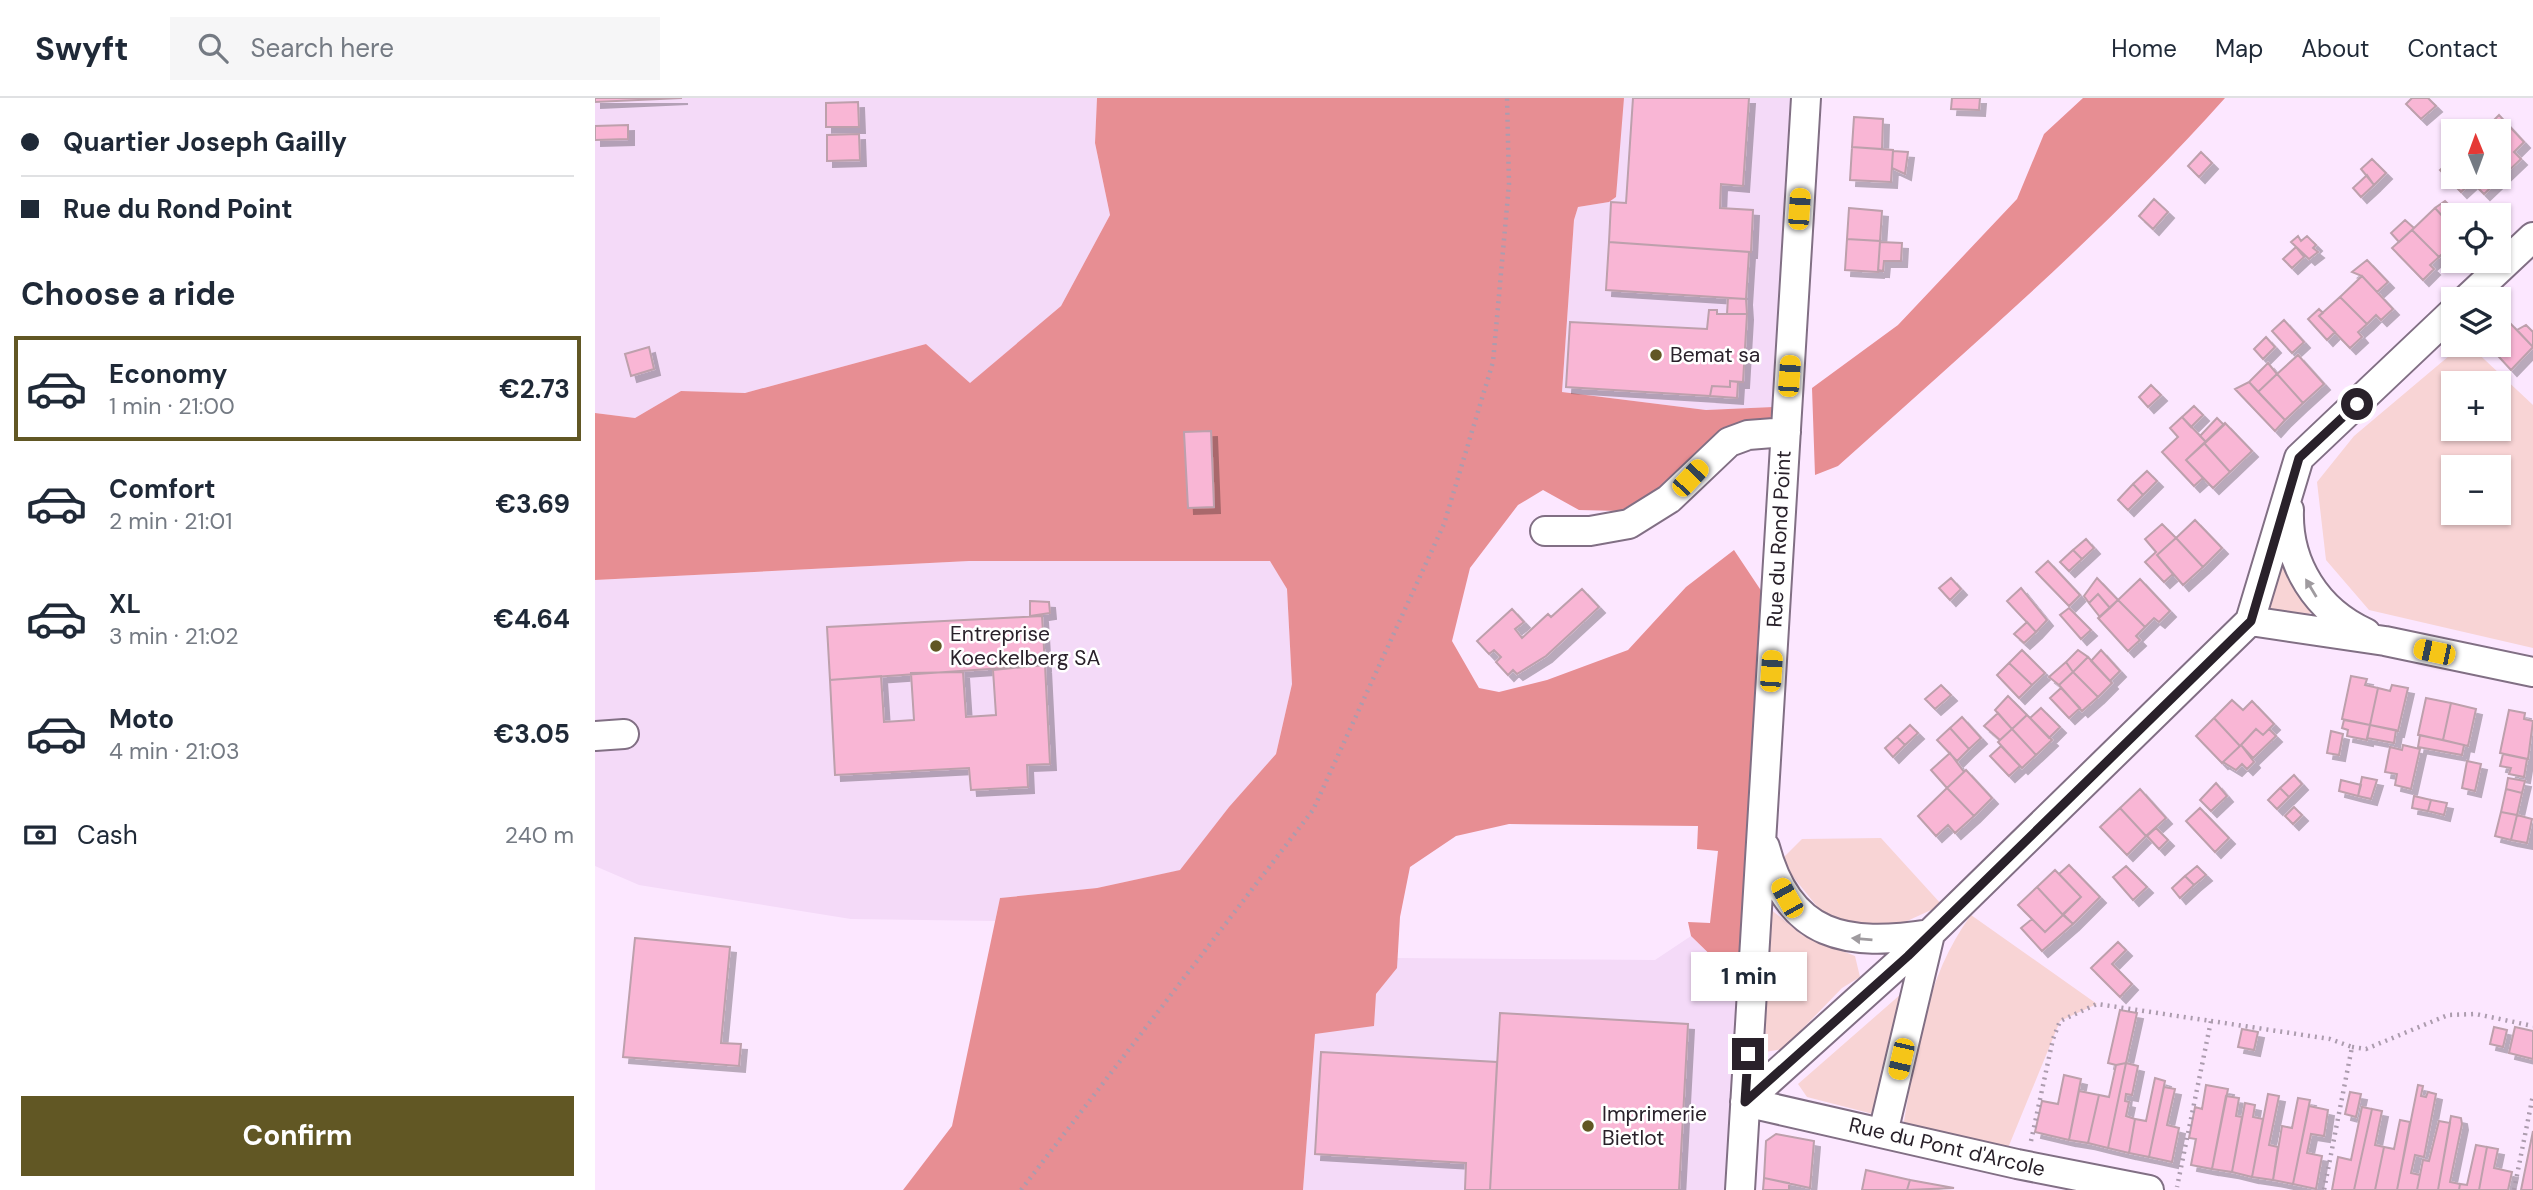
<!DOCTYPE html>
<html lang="en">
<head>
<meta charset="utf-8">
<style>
	:root { --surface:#fff; --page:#f6f6f7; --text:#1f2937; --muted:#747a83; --line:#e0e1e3; --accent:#615724 }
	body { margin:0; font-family:"DM Sans",sans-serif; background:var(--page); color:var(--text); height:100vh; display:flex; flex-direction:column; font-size:26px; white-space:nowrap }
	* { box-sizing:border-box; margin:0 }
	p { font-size:23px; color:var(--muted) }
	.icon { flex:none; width:38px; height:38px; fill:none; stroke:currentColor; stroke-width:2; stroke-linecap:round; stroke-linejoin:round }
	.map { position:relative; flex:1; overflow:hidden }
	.sheet { display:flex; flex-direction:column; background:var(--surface); width:595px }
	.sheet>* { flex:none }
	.banner { display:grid; align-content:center; height:154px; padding:0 21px; background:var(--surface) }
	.needle { width:46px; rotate:359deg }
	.tools { position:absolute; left:1846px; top:21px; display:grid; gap:14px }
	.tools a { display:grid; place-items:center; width:70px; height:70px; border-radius:0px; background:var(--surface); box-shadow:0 2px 5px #0004; font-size:35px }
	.end { position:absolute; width:32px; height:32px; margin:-16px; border:9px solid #29212a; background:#fff; box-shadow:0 0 0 4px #fff }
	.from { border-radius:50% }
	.bubble { position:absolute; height:49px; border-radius:0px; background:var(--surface); box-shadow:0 2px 5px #0004; font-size:23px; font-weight:700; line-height:49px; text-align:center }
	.car { position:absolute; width:21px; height:42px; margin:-21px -10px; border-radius:9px; box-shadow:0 0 5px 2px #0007; background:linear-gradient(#f5c518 24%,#345 0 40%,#f5c518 0 76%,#345 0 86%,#f5c518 0) }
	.banner b { display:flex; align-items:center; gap:24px; height:66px; font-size:26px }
	.banner b+b { border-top:2px solid var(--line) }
	.banner i { width:18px; height:18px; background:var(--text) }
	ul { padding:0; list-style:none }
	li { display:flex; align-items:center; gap:21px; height:105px; margin:0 14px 10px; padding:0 7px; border:4px solid transparent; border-radius:0px }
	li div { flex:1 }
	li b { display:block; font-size:26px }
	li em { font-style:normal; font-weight:700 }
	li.active { border-color:var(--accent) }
	li>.icon { width:63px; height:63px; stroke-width:1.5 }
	h2 { padding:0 21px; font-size:32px; line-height:84px }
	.pay { display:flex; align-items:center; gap:18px; height:77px; padding:0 21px; font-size:26px }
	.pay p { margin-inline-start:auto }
	.action { display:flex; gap:14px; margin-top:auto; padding:14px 21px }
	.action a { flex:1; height:80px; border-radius:0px; background:var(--accent); color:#fff; font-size:28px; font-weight:700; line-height:80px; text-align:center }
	header { display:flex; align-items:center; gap:42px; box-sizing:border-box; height:98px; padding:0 35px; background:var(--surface); border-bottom:2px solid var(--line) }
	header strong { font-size:33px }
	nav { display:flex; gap:38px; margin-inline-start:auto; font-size:24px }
	.search { width:490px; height:63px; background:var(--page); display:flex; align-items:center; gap:18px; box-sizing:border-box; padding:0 24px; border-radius:0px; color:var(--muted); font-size:26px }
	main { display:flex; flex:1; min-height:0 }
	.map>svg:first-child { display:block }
	.built { fill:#f4daf8 }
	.green { fill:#f8d4d5; fill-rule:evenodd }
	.forest { fill:#e78e93 }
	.building { fill:#f9b6d5; stroke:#bda0ac; stroke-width:2; filter:url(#shadow) }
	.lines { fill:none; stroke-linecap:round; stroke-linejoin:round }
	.minor-casing { stroke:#816f84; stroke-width:32 }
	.path { stroke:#ac9cae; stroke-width:4.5; stroke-dasharray:2 5; stroke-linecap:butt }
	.minor { stroke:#fff; stroke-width:28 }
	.oneway { fill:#9f9b9f }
	.route { stroke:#29212a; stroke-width:9 }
	.poi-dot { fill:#615724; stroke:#fff; stroke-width:2.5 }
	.labels { text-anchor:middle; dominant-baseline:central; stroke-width:5; stroke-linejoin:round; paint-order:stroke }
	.poi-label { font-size:21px; fill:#29212a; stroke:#fff; text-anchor:start }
	.street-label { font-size:21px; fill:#29212a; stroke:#fff }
</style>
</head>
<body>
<header>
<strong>Swyft</strong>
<div class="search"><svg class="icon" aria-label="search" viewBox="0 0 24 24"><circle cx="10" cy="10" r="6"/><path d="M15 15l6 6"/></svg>Search here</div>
<nav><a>Home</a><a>Map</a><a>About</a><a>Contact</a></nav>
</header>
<main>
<section class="sheet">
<div class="banner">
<b><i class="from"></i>Quartier Joseph Gailly</b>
<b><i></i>Rue du Rond Point</b>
</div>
<h2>Choose a ride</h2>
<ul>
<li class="active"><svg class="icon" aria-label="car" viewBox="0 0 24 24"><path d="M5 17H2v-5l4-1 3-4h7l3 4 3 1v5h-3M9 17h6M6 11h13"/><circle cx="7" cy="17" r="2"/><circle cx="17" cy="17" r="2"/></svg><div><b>Economy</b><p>1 min · 21:00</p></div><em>€2.73</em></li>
<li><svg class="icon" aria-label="car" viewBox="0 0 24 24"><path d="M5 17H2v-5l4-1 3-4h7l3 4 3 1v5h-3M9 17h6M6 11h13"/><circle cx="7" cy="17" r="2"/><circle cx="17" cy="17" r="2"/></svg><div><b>Comfort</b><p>2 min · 21:01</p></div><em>€3.69</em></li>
<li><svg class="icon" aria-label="car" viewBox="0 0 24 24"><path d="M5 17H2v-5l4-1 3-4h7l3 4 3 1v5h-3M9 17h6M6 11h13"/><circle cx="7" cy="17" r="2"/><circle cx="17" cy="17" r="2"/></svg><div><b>XL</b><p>3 min · 21:02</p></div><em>€4.64</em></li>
<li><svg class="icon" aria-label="car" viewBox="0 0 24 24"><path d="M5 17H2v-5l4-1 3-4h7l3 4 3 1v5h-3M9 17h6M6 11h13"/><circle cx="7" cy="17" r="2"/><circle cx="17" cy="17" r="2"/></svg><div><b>Moto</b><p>4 min · 21:03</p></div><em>€3.05</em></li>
</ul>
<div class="pay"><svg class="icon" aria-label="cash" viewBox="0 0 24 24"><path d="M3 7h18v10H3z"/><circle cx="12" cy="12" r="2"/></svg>Cash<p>240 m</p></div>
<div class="action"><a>Confirm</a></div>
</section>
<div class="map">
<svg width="1938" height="1092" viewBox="0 0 1938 1092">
	<defs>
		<filter id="shadow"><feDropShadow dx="6" dy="6" stdDeviation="0" flood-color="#0004"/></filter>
	</defs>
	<rect width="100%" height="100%" fill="#fce7ff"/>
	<!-- built -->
	<path class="built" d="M0,0H502L500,45L515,117L466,208L375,286L331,246L150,295L86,293L40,320L0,315Z
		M1028,0H1196L1178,309L1111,312L967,294L979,122L983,109L1014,104L1021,99Z
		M374,463H676L692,491L697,586L681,656L634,709L586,772L502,790L405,800L400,823L256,821L44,787L0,768V482Z
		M1096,838L1134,876L1147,872L1136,1092H708L720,936L781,896L799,873L802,860L1060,862Z"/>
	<!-- green -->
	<path class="green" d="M1867,247H1874L1938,307V550L1774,512L1731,462L1722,384L1759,338ZM1904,285V331H1858V285ZM1904,369V415H1858V369Z
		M1687,444L1720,513L1707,519L1675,512L1677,461Z
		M1286,740L1347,807L1299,829L1267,832L1228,816L1196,776L1176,772L1207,741Z
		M1174,810L1207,837L1260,858L1265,879L1247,890L1188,951L1170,954Z
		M1376,817L1502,906L1465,923L1413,1050L1308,1029C1321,954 1330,880 1376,817Z
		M1306,896V926L1286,972L1282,1017L1212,999L1203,986Z"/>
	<!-- forest -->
	<path class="forest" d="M502,0H1029L1021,99L1014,104L983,109L979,122L967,294L1111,312L1178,309L1174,327L1025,413L984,412L948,392L923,407L875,470L857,543L884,590L904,594L952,582L1033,552L1091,489L1139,452L1169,497L1147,872L1135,876L1096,838L1093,824L1115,825L1123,753L1102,751L1103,728L914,726L861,738L815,769L805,819L802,870L781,896L779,928L720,936L708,1092H308L357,1028L405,800L502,790L585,772L634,709L681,656L697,586L692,491L675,463H374L0,482V315L40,320L86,293L150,295L331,246L375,285L466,208L515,117L500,45Z
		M1488,0H1630C1512,132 1375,249 1243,368L1220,377L1217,290L1303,227L1422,101L1449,36Z"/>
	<!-- building -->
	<path class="building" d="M0,0H87L0,4Z
		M1038,0H1154L1148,88L1126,86L1125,110L1158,112L1156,154L1014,144L1016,104L1031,105Z
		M1357,0H1385L1384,12L1356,11Z
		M1817,0H1833L1841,8L1826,21L1811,6Z
		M263,4L264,29H231V5Z
		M1904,17L1929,44L1919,54L1926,61L1907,79L1904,76V33L1890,31Z
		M1259,19L1288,21L1287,51L1257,49Z
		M33,27V41L0,42V28Z
		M264,36L265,62L232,63V37Z
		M1257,49L1298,52L1296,84L1255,82Z
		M1298,53L1313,54L1310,76L1297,70Z
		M1606,54L1617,65L1604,79L1593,68Z
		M1858,60V79H1904V76L1907,79L1889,96L1877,84L1866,94L1845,72Z
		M1777,61L1791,75L1779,87L1766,71Z
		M1772,77L1779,87L1766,99L1758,90Z
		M1559,101L1573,114L1558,131L1544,118Z
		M1850,103L1864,117H1858V130L1840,110Z
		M1254,110L1287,113L1285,143L1252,141Z
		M1840,110L1858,130V154L1854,149L1844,159L1817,132Z
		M1810,122L1819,130L1804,144L1796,135Z
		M1817,132L1844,159L1835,167L1839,171L1828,182L1797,150Z
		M1703,138L1706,143L1712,138L1721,147L1718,150L1723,154L1714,161L1696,144Z
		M1252,141L1285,143L1283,174L1250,172Z
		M1014,144L1154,154L1151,201L1011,192Z
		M1285,144L1307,145L1306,163H1289L1288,173L1283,172Z
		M1701,149L1709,159L1697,170L1688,161Z
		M1772,162L1793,184L1782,194L1767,178L1757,174Z
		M1767,178L1798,211L1786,222L1781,217L1772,226L1745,199Z
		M1745,199L1772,226L1763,234L1767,239L1755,250L1724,218Z
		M1133,200L1151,201L1152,216H1132Z
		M1724,211L1728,215L1724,218L1740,234L1732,242L1713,221Z
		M1114,212H1122V216H1152L1148,284L1135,283V289L1117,288L1115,298L971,289L975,224L1112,231Z
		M1689,222L1709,244L1697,255L1677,233Z
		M1914,224L1938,249L1916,272L1893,247H1904V233Z
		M1931,227L1938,234V249L1922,232Z
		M1671,239L1680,249L1668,261L1659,251Z
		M54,249L59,271L36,278L30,256Z
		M1703,257L1729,286L1708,305L1682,276Z
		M1673,265L1682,276L1663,294L1654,284Z
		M1682,276L1708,305L1690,322L1663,294Z
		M1135,283L1143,284L1142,300L1115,298L1117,288L1135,289Z
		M1654,284L1690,322L1680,333L1640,291Z
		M1556,287L1566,297L1553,309L1544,299Z
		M1599,308L1608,317L1596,329L1587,319Z
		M1587,319L1611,344L1591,362L1608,380L1599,388L1567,354L1583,339L1575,330Z
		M1622,320L1629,327L1611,344L1605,338Z
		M1630,325L1657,353L1635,374L1609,345Z
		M616,333L619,409L593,410L589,334Z
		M1609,345L1635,374L1618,390L1591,362Z
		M1552,373L1562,383L1548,397L1538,386Z
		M1538,386L1548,397L1533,412L1523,402Z
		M1600,422L1627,450L1608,469L1581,440Z
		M1567,426L1581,440L1562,457L1578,476L1569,484L1550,464L1561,454L1550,441Z
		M1581,440L1608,469L1588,487L1562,457Z
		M1491,441L1499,450L1487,461L1478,452Z
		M1478,452L1487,461L1474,473L1465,464Z
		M1453,463L1485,497L1474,508L1441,474Z
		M1356,480L1366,491L1355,502L1344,490Z
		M1502,480L1523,502L1515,510L1503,496L1494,505L1489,498Z
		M1545,481L1575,513L1564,524L1559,520L1550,529L1523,502Z
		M1426,490L1452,522L1441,534L1412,503Z
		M987,491L1004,509L951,558L922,576L918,572L913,577L901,564L906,559L899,552L894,556L882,543L917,511L929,524L920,531L927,540L953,516L956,519Z
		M1503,496L1515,510L1505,519L1494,505Z
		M1523,502L1550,529L1541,538L1545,542L1533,553L1503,520Z
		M435,503L454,504L455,515L435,518Z
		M1474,510L1496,532L1486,541L1465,517Z
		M447,518L450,567L235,582L232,529Z
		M1432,524L1441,534L1429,545L1419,536Z
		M1427,552L1450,575L1437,587L1414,565Z
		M1483,552L1493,559L1478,574L1471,564Z
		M1506,552L1525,573L1515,583L1496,563Z
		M1493,559L1517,585L1503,599L1478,574Z
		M1471,564L1478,574L1464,587L1454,579Z
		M1414,565L1437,587L1424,600L1402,577Z
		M450,567L455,666L432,667L433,689L376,692L374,670L240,677L235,582L286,578L289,624L319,622L316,575L368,574L371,619L401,617L398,572Z
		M1478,574L1503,599L1487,613L1464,587Z
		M1756,578L1772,581L1770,587L1783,590L1775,627L1747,621Z
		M1346,587L1356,597L1340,611L1330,601Z
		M1797,587L1813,590L1803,633L1775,627L1783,590L1795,593Z
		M1466,590L1485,610L1474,620L1455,600Z
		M1413,598L1432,617L1417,631L1400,612Z
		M1831,600L1856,605L1848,642L1823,637Z
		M1637,602L1648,612L1657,603L1679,626L1668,637L1661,631L1645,648L1619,620Z
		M1856,605L1881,611L1873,648L1848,642Z
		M1446,610L1465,629L1454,640L1435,620Z
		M1914,612L1930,615L1929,621L1938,623L1933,661L1905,655Z
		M1403,615L1417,631L1405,642L1389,628Z
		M1432,617L1457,642L1441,657L1417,631Z
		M1367,619L1386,640L1374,651L1355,630Z
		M1619,620L1645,648L1627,665L1601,638Z
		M1749,622L1775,627L1772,642L1752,638L1753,632L1747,630Z
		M1315,627L1323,635L1310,647L1302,639Z
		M1775,627L1801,632L1799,645L1772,640Z
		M1355,630L1374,651L1362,663L1342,642Z
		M1417,631L1441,657L1427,670L1403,644Z
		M1661,631L1668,637L1674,631L1681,638L1658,660L1646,647Z
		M1736,633L1748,636L1744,657L1732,655Z
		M1825,637L1869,647L1867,657L1823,649Z
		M1302,639L1310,647L1298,659L1290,650Z
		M1646,647L1659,664L1652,671L1647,666L1641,672L1628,664Z
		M1808,647L1825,651L1816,691L1800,687L1802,676L1790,674L1795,649L1807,652Z
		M1406,648L1425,668L1414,678L1395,658Z
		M1355,655L1369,674L1352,690L1336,672Z
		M1908,656L1932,661L1929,679L1914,676L1916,670L1905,668Z
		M1872,663L1886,666L1880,693L1867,690Z
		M1371,672L1397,700L1379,718L1352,690Z
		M1699,677L1707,686L1694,699L1685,690Z
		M1767,679L1782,682L1776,701L1763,698Z
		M1913,680L1930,683L1927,695L1911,691Z
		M1746,682L1766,687L1763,698L1744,693Z
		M1621,685L1632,698L1616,713L1605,702Z
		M1352,690L1379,718L1360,735L1353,727L1341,738L1323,718Z
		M1685,690L1694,699L1682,711L1673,702Z
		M1545,691L1571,720L1551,738L1525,710Z
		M1911,691L1927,695L1922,717L1906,714Z
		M1819,698L1836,702L1833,713L1817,710Z
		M1836,702L1852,705L1849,717L1833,713Z
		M1699,709L1707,717L1698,726L1690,718Z
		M1525,710L1551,738L1532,757L1505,729Z
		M1605,710L1634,740L1620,754L1591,723Z
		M1906,714L1922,717L1916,742L1900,738Z
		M1922,717L1937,721L1932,745L1916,742Z
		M1561,730L1573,742L1564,751L1552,738Z
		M1474,767L1505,799L1478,826L1468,816L1486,799L1464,776Z
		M1531,768L1552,789L1538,802L1518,779Z
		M1602,768L1611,777L1599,787L1590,778Z
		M1460,772L1486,799L1468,817L1442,789Z
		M1590,778L1599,787L1585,800L1577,790Z
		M1442,789L1468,817L1450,834L1423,807Z
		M1468,817L1478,826L1447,853L1426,830L1437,821L1450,834Z
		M40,840L135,849L126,945L146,946L144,968L28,959Z
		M1523,844L1531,852L1517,866L1537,886L1525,899L1496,870Z
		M1525,912L1542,915L1531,965L1521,967L1513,965Z
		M905,915L1093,926L1084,1092H895Z
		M1899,929L1912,932L1908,949L1895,946Z
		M1920,929L1938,933V961L1914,955Z
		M1647,931L1663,934L1659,952L1643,949Z
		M726,954L902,964L895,1092H870L871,1065L720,1056Z
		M1531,965L1513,1050L1493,1045L1504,997L1514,999L1521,967Z
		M1531,965L1543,968L1537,997L1531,996L1530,1003L1534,1004L1531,1018L1540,1021L1534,1055L1513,1050Z
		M1469,977L1486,981L1474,1042L1440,1034L1447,1003L1463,1006Z
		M1560,980L1570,983L1554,1059L1534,1055L1540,1021L1551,1023Z
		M1611,987L1633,991L1617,1071L1596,1067L1601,1041L1594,1040L1600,1009L1607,1011Z
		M1823,987L1828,988L1826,998L1831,999L1833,994L1841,996L1829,1059L1820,1057L1816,1075L1825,1077L1822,1092H1802Z
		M1569,989L1580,991L1572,1027L1584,1030L1577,1064L1554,1059Z
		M1484,993L1504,997L1493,1045L1474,1042Z
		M1755,994L1766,996L1761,1019L1750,1016Z
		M1673,996L1684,998L1674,1047L1683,1049L1678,1082L1657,1079Z
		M1631,998L1644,1000L1641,1018L1647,1019L1637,1074L1617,1071Z
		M1703,1000L1715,1002L1698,1086L1678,1082L1687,1028L1697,1030Z
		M1650,1005L1660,1007L1658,1019L1668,1021L1657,1079L1637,1074Z
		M1714,1008L1733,1012L1729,1038L1716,1036L1712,1055L1727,1058L1721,1091L1698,1086Z
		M1767,1009L1777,1011L1759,1092H1737L1743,1059L1756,1062Z
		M1777,1011L1787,1013L1780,1047L1789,1049L1780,1092H1759Z
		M1856,1018L1866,1020L1867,1026L1855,1084L1865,1086L1864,1092H1843Z
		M1805,1022L1815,1024L1802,1092H1780L1789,1049L1799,1051Z
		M1844,1023L1855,1025L1843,1092H1822L1828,1062L1834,1063Z
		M1938,1033V1092H1926Z
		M1181,1036L1219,1043L1215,1090L1169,1080L1171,1043Z
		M1881,1047L1892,1049L1884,1092H1864L1865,1086L1872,1087Z
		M1892,1049L1903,1051L1899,1070L1917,1074L1913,1092H1884Z
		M1271,1072L1315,1082L1312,1092H1267Z
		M1169,1080L1194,1085V1092H1168Z
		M1315,1082L1359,1090L1312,1092Z"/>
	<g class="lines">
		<!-- minor casing -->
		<g class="minor-casing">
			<path id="minor" d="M1872,201L1938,139
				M1694,412C1692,466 1722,513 1771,535
				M950,433H995L1034,426L1074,401L1134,344L1153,337L1191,334
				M1655,523L1790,543L1938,574
				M0,638L29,636
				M1170,749C1194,840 1252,849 1335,836L1288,1035
				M1150,1004L1313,857L1655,523L1704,360L1858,214
				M1150,1004L1422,1066L1554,1092
				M1145,1092L1211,0"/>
		</g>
		<!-- path -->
		<path class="path" d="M1616,923L1735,941L1757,949L1729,1092
			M1757,949L1771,951L1853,917L1881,916L1938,928
			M1436,1043L1458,941L1465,923L1502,906L1616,923L1582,1089
			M426,1092L718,712L849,426L898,264L914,86L912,0
			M1919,1092L1938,997"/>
		<!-- minor -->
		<use href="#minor" class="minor"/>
	</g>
	<!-- one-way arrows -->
	<defs><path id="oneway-solid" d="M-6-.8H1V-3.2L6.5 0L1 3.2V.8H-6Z" transform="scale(1.75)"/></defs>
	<g class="oneway">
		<use href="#oneway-solid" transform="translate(1716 490) rotate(-121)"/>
		<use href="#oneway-solid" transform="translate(1267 841) rotate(-175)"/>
	</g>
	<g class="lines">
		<!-- route -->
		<path class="route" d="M1153,956L1150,1004L1313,858L1656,523L1704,360L1762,306"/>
	</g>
	<!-- markers -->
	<g class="poi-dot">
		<circle cx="1061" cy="257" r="7"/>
		<circle cx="341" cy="548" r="7"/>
		<circle cx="993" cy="1028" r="7"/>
	</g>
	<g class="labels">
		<!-- poi labels -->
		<g class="poi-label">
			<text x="1075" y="257">Bemat sa</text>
			<text x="355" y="536">Entreprise<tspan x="355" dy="24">Koeckelberg SA</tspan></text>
			<text x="1007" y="1016">Imprimerie<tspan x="1007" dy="24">Bietlot</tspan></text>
		</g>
		<!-- street labels -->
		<g class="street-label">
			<text transform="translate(1184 441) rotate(-87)">Rue du Rond Point</text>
			<text transform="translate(1352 1049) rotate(13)">Rue du Pont d'Arcole</text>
		</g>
	</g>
</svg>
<div class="tools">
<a><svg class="needle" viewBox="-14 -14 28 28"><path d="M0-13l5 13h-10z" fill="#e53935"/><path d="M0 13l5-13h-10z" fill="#747a83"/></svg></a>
<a><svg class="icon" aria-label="locate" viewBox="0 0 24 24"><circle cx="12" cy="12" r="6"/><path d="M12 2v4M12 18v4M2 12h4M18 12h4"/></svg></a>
<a><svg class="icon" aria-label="layers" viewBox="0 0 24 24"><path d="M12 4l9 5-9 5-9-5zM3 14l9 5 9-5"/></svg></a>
<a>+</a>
<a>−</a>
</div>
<i class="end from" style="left:1762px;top:306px"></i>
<i class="end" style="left:1153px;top:956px"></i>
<div class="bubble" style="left:1096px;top:854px;width:116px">1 min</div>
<i class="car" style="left:1204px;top:111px;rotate:4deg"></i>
<i class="car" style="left:1194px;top:278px;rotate:4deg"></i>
<i class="car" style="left:1095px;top:380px;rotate:43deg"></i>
<i class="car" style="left:1839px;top:554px;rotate:282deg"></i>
<i class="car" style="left:1176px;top:573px;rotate:4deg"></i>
<i class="car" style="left:1192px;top:800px;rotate:331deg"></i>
<i class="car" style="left:1306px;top:961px;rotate:193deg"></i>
</div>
</main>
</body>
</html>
